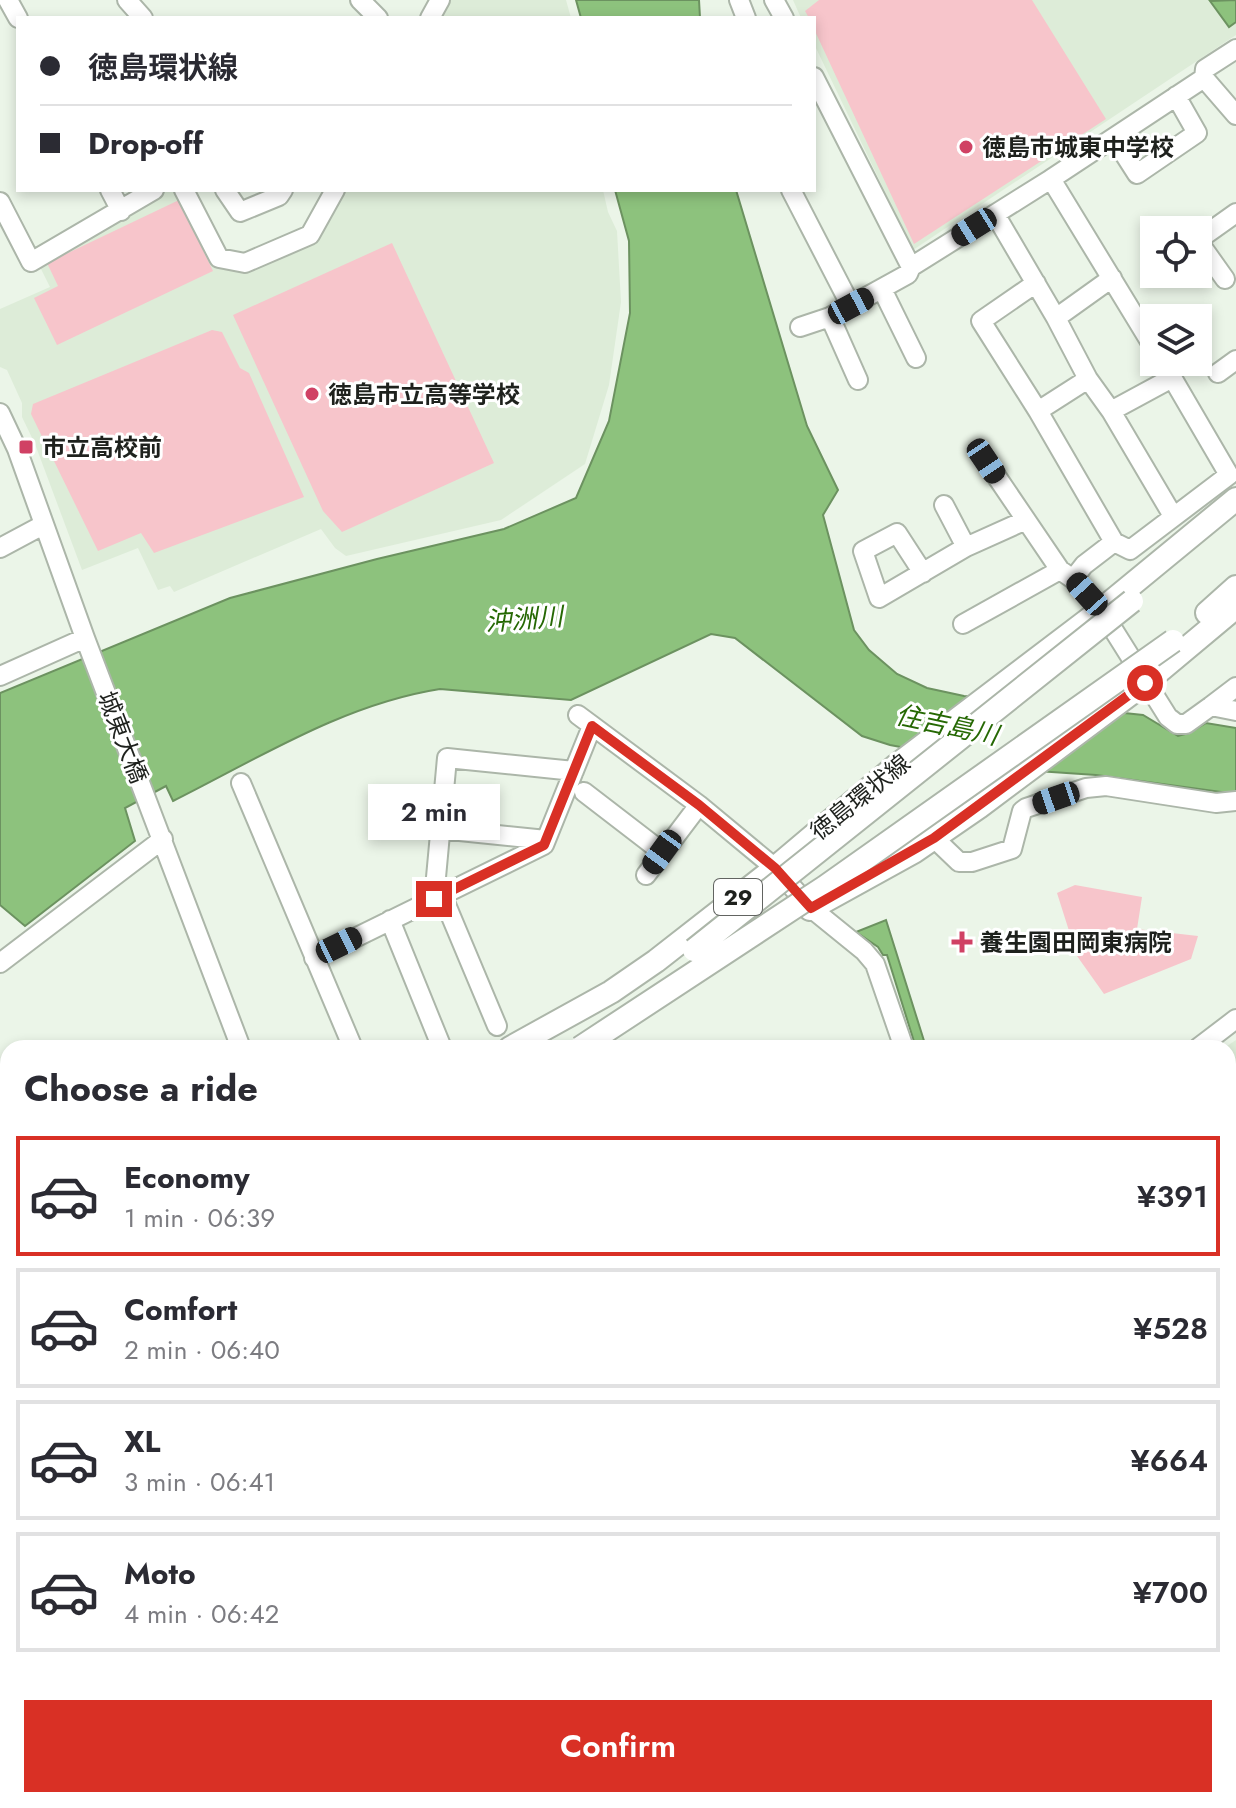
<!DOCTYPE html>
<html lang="en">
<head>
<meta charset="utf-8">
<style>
	:root { --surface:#fff; --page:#f7f7f7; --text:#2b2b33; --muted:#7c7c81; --line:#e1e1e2; --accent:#d93025 }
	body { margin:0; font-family:Jost,"Noto Sans JP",sans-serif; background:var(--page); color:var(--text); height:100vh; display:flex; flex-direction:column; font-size:30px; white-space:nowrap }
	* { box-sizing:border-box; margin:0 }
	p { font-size:26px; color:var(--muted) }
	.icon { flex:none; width:44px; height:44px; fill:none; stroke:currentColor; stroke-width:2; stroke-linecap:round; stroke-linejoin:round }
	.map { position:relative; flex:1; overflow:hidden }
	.drawer { position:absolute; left:0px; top:1040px; width:1236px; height:768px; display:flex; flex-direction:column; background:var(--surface); border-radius:24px 24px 0 0; box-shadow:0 4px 12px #0003 }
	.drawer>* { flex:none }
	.top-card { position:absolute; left:16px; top:16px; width:800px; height:176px; border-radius:0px; box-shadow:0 4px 12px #0003; display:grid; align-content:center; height:176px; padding:0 24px; background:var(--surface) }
	.buttons { position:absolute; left:1140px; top:216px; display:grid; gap:16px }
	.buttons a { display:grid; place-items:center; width:72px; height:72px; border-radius:0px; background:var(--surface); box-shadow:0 4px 12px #0003; font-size:40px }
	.end { position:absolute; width:36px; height:36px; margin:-18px; border:10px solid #d93025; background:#fff; box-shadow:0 0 0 4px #fff }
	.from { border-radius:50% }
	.bubble { position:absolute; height:56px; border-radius:0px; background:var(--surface); box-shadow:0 4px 12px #0003; font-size:26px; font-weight:600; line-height:56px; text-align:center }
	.car { position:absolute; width:24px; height:48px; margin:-24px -12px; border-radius:10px; box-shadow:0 0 6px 2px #0007; background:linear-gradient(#222 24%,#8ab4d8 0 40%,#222 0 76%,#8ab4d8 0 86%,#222 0) }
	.top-card b { display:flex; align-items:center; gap:28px; height:76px; font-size:30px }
	.top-card b+b { border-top:2px solid var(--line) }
	.top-card i { width:20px; height:20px; background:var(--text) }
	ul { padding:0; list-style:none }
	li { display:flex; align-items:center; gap:24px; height:120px; margin:0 16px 12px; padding:0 8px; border:4px solid var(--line); border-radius:0px }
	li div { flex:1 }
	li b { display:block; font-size:30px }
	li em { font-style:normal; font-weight:600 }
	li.current { border-color:var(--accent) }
	li>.icon { width:72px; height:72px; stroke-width:1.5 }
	h2 { padding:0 24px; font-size:36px; line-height:96px }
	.cta { display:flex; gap:16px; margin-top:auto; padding:16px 24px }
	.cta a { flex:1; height:92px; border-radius:0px; background:var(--accent); color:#fff; font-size:32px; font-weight:600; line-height:92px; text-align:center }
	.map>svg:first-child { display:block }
	.built { fill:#ddecd8 }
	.green { fill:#f7c5cb }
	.water { fill:#8dc27d; stroke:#6c9260; stroke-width:2 }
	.pier { fill:#ebf5e8 }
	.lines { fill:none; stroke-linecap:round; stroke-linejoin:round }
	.stream { stroke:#6c9260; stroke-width:4 }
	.minor-casing { stroke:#acb6a9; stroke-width:22 }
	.major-casing { stroke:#acb6a9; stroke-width:26 }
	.minor { stroke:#fff; stroke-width:18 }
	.major { stroke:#fff; stroke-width:22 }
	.major-bridge-casing { stroke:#acb6a9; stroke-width:26; stroke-linecap:butt }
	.major-bridge { stroke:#fff; stroke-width:22 }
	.route { stroke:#d93025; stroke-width:10 }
	.poi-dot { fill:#d04164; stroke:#fff; stroke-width:3 }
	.labels { text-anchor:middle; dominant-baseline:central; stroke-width:6; stroke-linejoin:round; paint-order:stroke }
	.shield { fill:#fff; stroke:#626461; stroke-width:2 }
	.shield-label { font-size:22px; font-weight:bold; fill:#1e211d }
	.poi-label { font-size:24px; font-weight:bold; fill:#1e211d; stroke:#fff; text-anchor:start }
	.street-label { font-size:24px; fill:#1e211d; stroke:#fff }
	.water-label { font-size:26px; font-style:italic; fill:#256803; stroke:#fff }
</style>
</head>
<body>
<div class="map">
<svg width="1236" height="1808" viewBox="0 0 1236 1808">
	<rect width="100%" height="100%" fill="#ebf5e8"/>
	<!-- built -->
	<path class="built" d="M450,0H566L571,18H440Z
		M793,0H1236V35L913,250L814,44V18H801Z
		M166,190H177L214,261L239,271L318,240L347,190H603L608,212L617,231L621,302L609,385L585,464L501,520L346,556L335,548L321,529L174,592L170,586L158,590L138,548L82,570L35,444L22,417V403L7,370L0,367V309L50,287L38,263Z
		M1236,1040V1176L1228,1175V1048H1224Z
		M1228,1357L1236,1363V1494L1228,1536Z
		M1236,1603V1808H1196L1198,1800H1228V1645Z
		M863,1800H1173L1172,1808H870Z"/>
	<!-- green -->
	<path class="green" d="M819,0H1032L1106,119L914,244L814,29V18H809L805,11Z
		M179,200L213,271L57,345L34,298L58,286L47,263Z
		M392,243L494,463L342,532L323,511L233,315Z
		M212,330L222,332L240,368L249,373L304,497L154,553L141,533L98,551L31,414L33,404Z
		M1075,885L1142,897L1137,929L1198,936L1191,959L1104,994L1077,956L1057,893Z
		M883,1800H1138L1137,1808H889Z"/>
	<!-- water -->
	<path class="water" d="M576,0H699L700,18H581Z
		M1236,0V22L1229,27L1210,1Z
		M615,190H736L807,426L838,490L823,515L854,630L869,650L897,674L927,688L964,696L1143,715L1178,736L1189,733L1206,723L1236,728V794L1096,775L1022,770L890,745L862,736L735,638L711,634L571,700L440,689C344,704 259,758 173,801L166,786L125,808L135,841L25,926L0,905V693L230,598L377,559L504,529L576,498L609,421L630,313L629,241Z
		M886,920L925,1044L926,1048H916L887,955H883L878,947L856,932Z
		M1236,1521V1593L1228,1631V1559Z"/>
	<!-- pier -->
	<path class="pier" d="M1021,698L1084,706L1009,772L944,759Z"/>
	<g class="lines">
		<!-- stream -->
		<path class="stream" d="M0,1695L8,1699"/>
		<!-- minor casing -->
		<g class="minor-casing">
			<path id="minor" d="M8,0L18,18
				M127,0L143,18
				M360,0L378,18
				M739,0L746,18
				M774,0L784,18
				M430,18L440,0
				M1236,49L1205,69L1204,78L1236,115
				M814,77L911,267L1051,179L1204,78
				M1114,138L1137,174L1197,133L1176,96
				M1051,179L1154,348
				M110,190L121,211
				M184,190L219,258L245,263L310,235L335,190
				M225,190L240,212L279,196L283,190
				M791,190L851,306
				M0,202L31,262L154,190
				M995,214L1056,318L1088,379L1111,411L1173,516
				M1198,240L1236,213
				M1198,241L1225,279
				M1036,283L981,321L1038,411L1114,542L1130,550L1229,475L1163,362
				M882,289L916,358
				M1056,318L1112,278
				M800,327L830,317
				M1218,373L1236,360
				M858,380L830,317L908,274L911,267
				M1038,411L1088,379
				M1111,411L1172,378
				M0,413L17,449L85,638L241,1048
				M986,461L1060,570L1073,579
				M944,505L966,547
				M1114,542L1084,565L1073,579L1101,610L1168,717L1177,724H1186L1211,706L1236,711
				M0,548L43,525
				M923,573L897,533L863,551L879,598L966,547L1026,520
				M963,624L1060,570
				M0,676L85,638
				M1211,706L1236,687
				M578,715L699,805L775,868L811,908L864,951L875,964L904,1048
				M241,783L353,1048
				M584,792L662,852
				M440,829L546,840
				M934,838L959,862H972L1012,849L1022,811L1026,808L1086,788L1106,786L1216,803L1236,801
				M646,875L699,805
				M442,895L497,1026
				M434,899L447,758L574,771
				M390,920L442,1048
				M314,958L544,845L592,726
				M0,963L163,839
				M1198,1048L1236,1019
				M1228,1181L1236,1183
				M1228,1248L1236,1245
				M1228,1309L1236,1315
				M0,1483L8,1469
				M0,1531L8,1535
				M203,1800L216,1808
				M618,1800L623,1808
				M853,1800L859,1808
				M112,1808L125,1800
				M476,1808L488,1800"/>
		</g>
		<!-- major casing -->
		<g class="major-casing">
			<path id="major" d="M1207,613L1236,587
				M810,909L915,851L979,807L1145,683L1236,607
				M510,1048L611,992L656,961L775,868L897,765L1101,610L1236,499
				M0,1285L8,1280
				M0,1314L8,1309
				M0,1350L8,1346
				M0,1375L8,1370
				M0,1393L8,1389
				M0,1411L8,1407
				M0,1440L8,1435"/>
		</g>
		<!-- minor -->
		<use href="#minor" class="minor"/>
		<!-- major -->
		<use href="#major" class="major"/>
		<!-- major-bridge casing -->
		<g class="major-bridge-casing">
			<path id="major-bridge" d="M694,950L1132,601
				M580,1048L825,887L1173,641"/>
		</g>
		<!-- major-bridge -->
		<use href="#major-bridge" class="major-bridge"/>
	</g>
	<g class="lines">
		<!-- route -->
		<path class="route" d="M434,899L544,845L592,726L699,805L775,868L811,908L934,838L1145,683"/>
	</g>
	<!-- markers -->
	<g class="poi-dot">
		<circle cx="966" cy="147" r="8"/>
		<circle cx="312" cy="394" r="8"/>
		<rect x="18" y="439" width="16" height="16" rx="4"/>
		<path d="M958 930h8v8h8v8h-8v8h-8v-8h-8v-8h8z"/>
	</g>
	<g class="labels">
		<!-- shield labels -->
		<rect class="shield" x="714" y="879" width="48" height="36" rx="6"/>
		<g class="shield-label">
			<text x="738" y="897">29</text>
		</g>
		<!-- poi labels -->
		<g class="poi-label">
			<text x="982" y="147">徳島市城東中学校</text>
			<text x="328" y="394">徳島市立高等学校</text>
			<text x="42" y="447">市立高校前</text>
			<text x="980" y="942">養生園田岡東病院</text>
		</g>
		<!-- street labels -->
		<g class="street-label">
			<text transform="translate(123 737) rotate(69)">城東大橋</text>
			<text transform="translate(860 797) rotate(-39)">徳島環状線</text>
		</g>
		<!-- water labels -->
		<g class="water-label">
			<text transform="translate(524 619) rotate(-4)">沖洲川</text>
			<text transform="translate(947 725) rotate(12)">住吉島川</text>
		</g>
	</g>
</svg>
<div class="buttons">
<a><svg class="icon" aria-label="locate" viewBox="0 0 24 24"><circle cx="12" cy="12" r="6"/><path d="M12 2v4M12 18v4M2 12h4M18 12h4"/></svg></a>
<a><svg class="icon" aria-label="layers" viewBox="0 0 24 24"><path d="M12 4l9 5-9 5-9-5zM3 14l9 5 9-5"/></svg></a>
</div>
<i class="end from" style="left:1145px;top:683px"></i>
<i class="end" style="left:434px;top:899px"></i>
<div class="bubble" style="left:368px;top:784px;width:132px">2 min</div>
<i class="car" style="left:974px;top:227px;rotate:238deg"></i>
<i class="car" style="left:851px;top:306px;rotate:62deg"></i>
<i class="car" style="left:986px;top:461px;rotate:146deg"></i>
<i class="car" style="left:1087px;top:594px;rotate:318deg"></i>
<i class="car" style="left:1056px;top:798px;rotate:251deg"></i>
<i class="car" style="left:662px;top:852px;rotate:216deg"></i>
<i class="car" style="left:339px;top:945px;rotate:64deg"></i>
<div class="top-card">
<b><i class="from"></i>徳島環状線</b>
<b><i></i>Drop-off</b>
</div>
<section class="drawer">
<h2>Choose a ride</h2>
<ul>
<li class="current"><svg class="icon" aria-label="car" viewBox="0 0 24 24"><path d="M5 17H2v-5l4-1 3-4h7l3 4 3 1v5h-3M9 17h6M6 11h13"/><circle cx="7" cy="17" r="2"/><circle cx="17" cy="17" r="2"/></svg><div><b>Economy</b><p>1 min · 06:39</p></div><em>¥391</em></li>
<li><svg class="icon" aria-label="car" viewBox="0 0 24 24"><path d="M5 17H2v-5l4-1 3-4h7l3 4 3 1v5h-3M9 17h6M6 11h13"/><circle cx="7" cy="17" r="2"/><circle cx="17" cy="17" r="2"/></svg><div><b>Comfort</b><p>2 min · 06:40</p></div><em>¥528</em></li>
<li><svg class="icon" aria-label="car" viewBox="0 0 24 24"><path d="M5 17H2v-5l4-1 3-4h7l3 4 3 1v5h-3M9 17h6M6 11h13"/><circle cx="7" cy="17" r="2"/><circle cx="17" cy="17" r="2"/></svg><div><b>XL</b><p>3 min · 06:41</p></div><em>¥664</em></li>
<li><svg class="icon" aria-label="car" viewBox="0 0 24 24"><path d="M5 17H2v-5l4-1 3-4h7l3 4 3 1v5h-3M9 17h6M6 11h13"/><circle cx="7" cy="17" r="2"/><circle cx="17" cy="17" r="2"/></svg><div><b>Moto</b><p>4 min · 06:42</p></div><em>¥700</em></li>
</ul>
<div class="cta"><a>Confirm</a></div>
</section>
</div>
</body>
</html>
